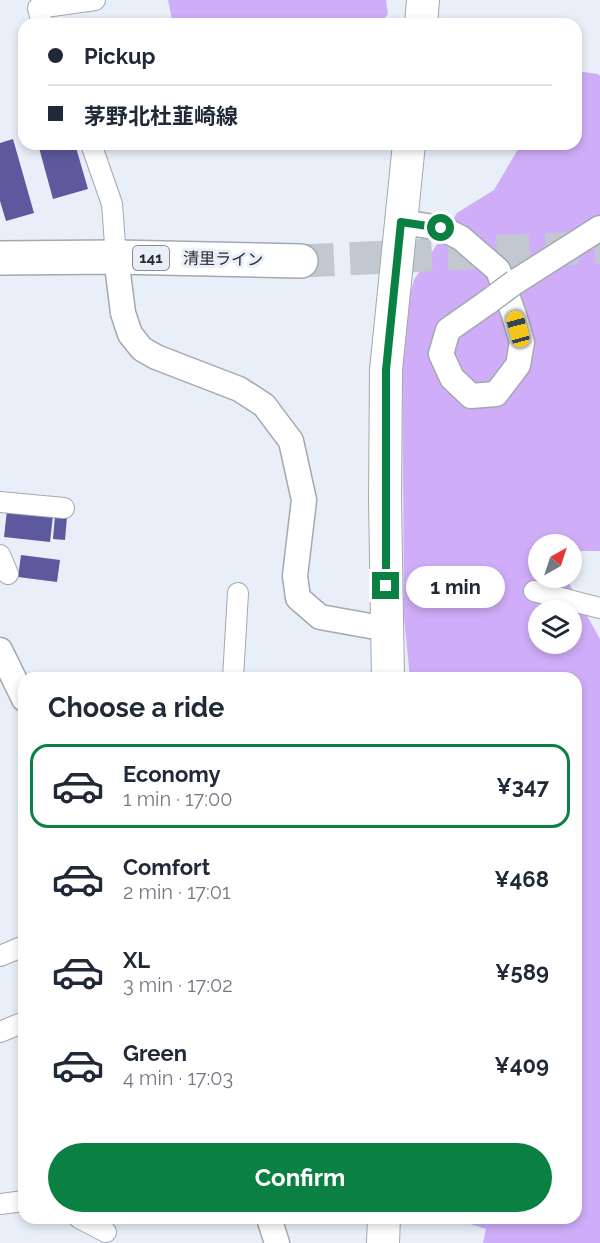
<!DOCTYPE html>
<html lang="en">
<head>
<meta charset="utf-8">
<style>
	:root { --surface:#fff; --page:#f2f2f3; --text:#1f2937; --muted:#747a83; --line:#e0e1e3; --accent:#0b8043 }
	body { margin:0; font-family:Raleway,"Noto Sans JP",sans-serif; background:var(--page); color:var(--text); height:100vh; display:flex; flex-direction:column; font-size:22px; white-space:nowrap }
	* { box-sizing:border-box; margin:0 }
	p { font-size:20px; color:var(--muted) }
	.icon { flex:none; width:33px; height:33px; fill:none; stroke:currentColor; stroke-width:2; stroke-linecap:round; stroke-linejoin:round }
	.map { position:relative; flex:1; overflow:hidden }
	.side { position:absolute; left:18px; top:672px; width:564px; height:552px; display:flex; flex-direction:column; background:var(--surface); border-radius:18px; box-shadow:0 3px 9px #0003 }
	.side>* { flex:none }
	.banner { position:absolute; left:18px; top:18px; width:564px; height:132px; border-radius:18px; box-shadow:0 3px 9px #0003; display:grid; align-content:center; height:132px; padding:0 30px; background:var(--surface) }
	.needle { width:39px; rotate:39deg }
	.tools { position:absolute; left:528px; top:534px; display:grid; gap:12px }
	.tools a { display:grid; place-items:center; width:54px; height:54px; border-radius:50%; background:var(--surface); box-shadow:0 3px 9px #0003; font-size:30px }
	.end { position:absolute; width:27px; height:27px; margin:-14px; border:8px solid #0b8043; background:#fff; box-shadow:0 0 0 3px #fff }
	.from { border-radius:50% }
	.bubble { position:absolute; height:42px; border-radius:21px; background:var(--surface); box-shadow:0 3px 9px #0003; font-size:20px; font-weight:700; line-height:42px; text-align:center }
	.car { position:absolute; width:18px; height:36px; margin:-18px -9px; border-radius:8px; box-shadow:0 0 4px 2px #0007; background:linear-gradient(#f5c518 24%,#345 0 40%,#f5c518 0 76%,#345 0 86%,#f5c518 0) }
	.banner b { display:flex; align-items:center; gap:21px; height:57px; font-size:22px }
	.banner b+b { border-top:2px solid var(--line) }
	.banner i { width:15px; height:15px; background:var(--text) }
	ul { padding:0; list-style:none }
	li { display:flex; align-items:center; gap:18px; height:84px; margin:0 12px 9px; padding:0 18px; border:3px solid transparent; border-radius:18px }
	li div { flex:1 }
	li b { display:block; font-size:22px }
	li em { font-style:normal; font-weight:700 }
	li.active { border-color:var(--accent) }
	li>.icon { width:54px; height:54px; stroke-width:1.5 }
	h2 { padding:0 30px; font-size:27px; line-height:72px }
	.button { display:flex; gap:12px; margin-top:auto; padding:12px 30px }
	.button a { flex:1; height:69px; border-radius:36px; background:var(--accent); color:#fff; font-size:24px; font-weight:700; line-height:69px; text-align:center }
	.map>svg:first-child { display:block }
	.forest { fill:#cfadf8; fill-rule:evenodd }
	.building { fill:#5d599e }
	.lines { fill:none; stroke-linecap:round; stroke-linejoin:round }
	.trunk-tunnel { stroke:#c2c8d0; stroke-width:33; stroke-dasharray:33 16; stroke-linecap:butt }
	.minor-casing { stroke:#a3a8b2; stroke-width:22 }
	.tertiary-casing { stroke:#a3a8b2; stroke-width:27 }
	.primary-casing { stroke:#a3a8b2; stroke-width:34 }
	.trunk-casing { stroke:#a3a8b2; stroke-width:36 }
	.minor { stroke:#fff; stroke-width:20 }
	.tertiary { stroke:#fff; stroke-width:24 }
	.primary { stroke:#fff; stroke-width:32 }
	.trunk { stroke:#fff; stroke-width:33 }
	.tertiary-bridge-casing { stroke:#a3a8b2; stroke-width:27; stroke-linecap:butt }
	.tertiary-bridge { stroke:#fff; stroke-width:24 }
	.route { stroke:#0b8043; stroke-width:8 }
	.labels { text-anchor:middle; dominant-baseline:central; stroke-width:6; stroke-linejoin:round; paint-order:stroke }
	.shield { fill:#e9eff9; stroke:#62656b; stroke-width:1.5 }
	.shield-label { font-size:15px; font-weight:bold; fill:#282a2e }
	.street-label { font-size:16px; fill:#282a2e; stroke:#e9eff9 }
</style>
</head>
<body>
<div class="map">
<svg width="600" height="1243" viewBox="0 0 600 1243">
	<rect width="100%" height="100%" fill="#e9eff9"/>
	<!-- forest -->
	<path class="forest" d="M168,0H386L388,14L380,24H173Z
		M576,71L598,74L600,76V551H572V544H538V578H566L600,639V1243H483L486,1229L464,1222V1218H576V678H410L404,618L402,319L414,280L457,213L494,190L521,144H576ZM538,610H572V644H538Z"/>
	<!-- building -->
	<path class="building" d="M13,139L34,213L6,221L0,201V143Z
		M38,144H75L88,189L53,199Z
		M7,510L53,515L50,542L4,537Z
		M55,515L67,517L65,540L53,539Z
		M21,555L60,560L57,582L18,577Z"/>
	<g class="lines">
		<!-- trunk-tunnel -->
		<path class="trunk-tunnel" d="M301,261L600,247"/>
		<!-- minor casing -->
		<g class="minor-casing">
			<path id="minor" d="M42,24L38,8L95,0
				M91,144L112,204L116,257
				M0,502L64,508
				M0,555L8,574
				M534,591L600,608
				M233,678L238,593
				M0,956L24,946
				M0,1032L24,1022
				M0,1204L24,1201
				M79,1218L106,1232"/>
		</g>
		<!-- tertiary casing -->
		<g class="tertiary-casing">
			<path id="tertiary" d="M401,222L441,228L461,238L498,270L514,315L522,342L518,365L496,394L471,396L452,378L441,354L448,330L488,302
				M116,257L123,313L130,334L142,349L156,357L239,389L264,405L291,441L304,500L295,576L298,598L320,617L387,629
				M515,282L600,228
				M0,650L24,699
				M269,1218L277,1243"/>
		</g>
		<!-- primary casing -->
		<g class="primary-casing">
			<path id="primary" d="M421,24L423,0
				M388,678L385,499L386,370L409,144
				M383,1243L384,1218"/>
		</g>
		<!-- trunk casing -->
		<g class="trunk-casing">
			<path id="trunk" d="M0,258L116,257L301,261"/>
		</g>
		<!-- minor -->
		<use href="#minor" class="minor"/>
		<!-- tertiary -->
		<use href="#tertiary" class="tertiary"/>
		<!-- primary -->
		<use href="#primary" class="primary"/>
		<!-- trunk -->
		<use href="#trunk" class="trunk"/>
		<!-- tertiary-bridge casing -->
		<g class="tertiary-bridge-casing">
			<path id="tertiary-bridge" d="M488,302L515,282"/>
		</g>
		<!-- tertiary-bridge -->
		<use href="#tertiary-bridge" class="tertiary-bridge"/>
	</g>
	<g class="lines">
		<!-- route -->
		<path class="route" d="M386,586V370L401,222L441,228"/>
	</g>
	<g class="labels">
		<!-- shield labels -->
		<rect class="shield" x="133" y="246" width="36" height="24" rx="4.5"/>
		<g class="shield-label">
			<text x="151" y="258">141</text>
		</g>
		<!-- street labels -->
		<g class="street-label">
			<text transform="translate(223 259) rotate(1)">清里ライン</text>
		</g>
	</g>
</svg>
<div class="tools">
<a><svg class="needle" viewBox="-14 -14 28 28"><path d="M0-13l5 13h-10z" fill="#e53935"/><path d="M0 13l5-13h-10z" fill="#747a83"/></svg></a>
<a><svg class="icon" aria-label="layers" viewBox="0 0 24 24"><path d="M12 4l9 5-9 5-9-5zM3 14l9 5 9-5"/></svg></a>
</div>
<i class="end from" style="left:441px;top:228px"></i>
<i class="end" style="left:386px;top:586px"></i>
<div class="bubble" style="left:406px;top:566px;width:99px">1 min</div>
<i class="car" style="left:518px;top:329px;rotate:345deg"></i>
<div class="banner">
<b><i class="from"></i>Pickup</b>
<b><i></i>茅野北杜韮崎線</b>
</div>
<section class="side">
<h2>Choose a ride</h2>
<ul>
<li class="active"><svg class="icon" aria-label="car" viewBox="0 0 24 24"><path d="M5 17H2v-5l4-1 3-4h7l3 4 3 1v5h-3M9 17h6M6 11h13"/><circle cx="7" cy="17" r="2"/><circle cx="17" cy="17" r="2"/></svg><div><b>Economy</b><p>1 min · 17:00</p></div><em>¥347</em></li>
<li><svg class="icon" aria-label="car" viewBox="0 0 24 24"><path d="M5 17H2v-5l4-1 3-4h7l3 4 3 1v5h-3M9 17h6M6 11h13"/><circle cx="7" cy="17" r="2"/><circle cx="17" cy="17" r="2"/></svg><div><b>Comfort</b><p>2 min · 17:01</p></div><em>¥468</em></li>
<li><svg class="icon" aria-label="car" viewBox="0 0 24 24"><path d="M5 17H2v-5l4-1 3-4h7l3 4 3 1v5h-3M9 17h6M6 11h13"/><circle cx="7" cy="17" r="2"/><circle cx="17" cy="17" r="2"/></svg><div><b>XL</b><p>3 min · 17:02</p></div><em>¥589</em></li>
<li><svg class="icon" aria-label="car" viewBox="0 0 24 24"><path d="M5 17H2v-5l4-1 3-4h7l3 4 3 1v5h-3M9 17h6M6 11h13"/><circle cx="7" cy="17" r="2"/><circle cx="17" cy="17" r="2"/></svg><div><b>Green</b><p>4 min · 17:03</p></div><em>¥409</em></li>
</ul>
<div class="button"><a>Confirm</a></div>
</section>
</div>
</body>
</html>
